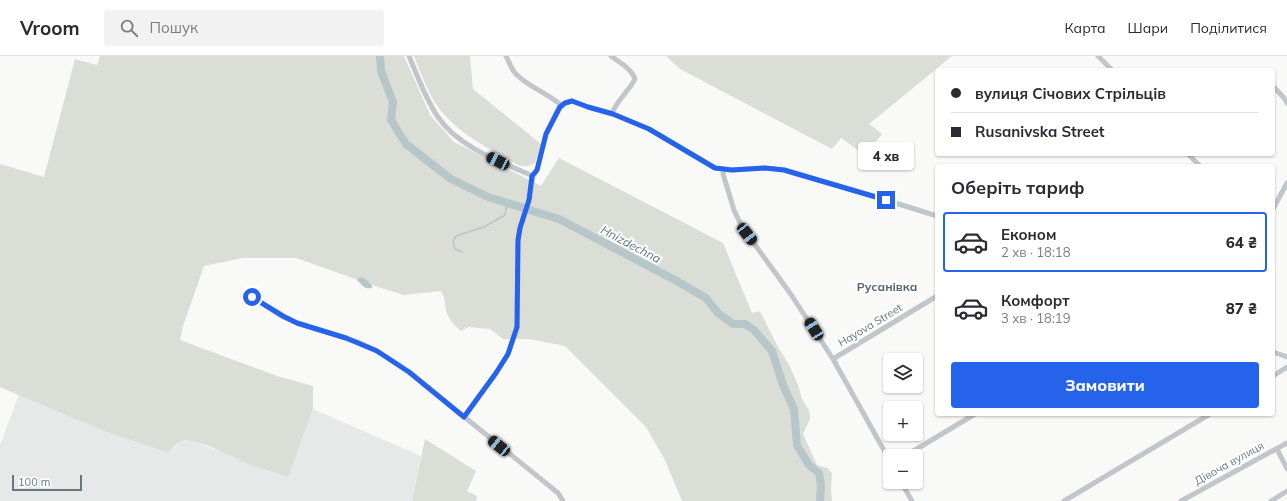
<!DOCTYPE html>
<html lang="uk">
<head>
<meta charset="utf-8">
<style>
	:root { --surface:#fff; --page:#f2f2f3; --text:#2b2b33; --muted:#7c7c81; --line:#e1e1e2; --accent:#2563eb }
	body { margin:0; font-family:Mulish,sans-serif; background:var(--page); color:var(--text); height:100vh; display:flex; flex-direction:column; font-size:15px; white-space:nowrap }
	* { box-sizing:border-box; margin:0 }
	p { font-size:13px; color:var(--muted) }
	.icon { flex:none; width:22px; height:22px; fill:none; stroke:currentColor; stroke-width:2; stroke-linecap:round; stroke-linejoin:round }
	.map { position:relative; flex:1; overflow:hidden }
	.sheet { position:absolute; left:935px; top:108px; width:340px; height:252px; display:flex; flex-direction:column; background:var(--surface); border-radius:4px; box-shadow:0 1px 3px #0004 }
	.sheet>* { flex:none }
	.hud { position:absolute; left:935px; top:12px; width:340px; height:88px; border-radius:4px; box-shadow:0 1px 3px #0004; display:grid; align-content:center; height:88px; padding:0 16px; background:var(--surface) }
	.controls { position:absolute; left:883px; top:297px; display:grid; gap:8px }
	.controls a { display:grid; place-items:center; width:40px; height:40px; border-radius:4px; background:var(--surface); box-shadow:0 1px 3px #0004; font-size:20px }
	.scale { position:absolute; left:12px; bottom:10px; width:70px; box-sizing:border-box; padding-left:4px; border:2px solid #647982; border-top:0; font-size:11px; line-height:14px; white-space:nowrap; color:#647982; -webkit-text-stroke:3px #fff; paint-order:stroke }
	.end { position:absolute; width:18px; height:18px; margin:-9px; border:5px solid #2563eb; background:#fff; box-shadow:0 0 0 2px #fff }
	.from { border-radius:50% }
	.bubble { position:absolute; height:28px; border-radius:4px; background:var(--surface); box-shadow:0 1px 3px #0004; font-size:13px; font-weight:800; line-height:28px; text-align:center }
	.car { position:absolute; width:12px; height:24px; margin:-12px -6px; border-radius:5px; box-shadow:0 0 3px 1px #0007; background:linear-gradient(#222 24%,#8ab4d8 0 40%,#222 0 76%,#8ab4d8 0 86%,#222 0) }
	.hud b { display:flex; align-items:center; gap:14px; height:38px; font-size:15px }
	.hud b+b { border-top:1px solid var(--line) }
	.hud i { width:10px; height:10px; background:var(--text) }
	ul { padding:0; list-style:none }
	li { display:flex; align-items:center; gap:12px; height:60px; margin:0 8px 6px; padding:0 8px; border:2px solid transparent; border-radius:4px }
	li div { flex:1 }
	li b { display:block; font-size:15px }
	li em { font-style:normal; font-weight:800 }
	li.on { border-color:var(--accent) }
	li>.icon { width:36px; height:36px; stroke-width:1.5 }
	h2 { padding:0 16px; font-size:18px; line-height:48px }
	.primary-button { display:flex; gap:8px; margin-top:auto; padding:8px 16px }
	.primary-button a { flex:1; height:46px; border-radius:4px; background:var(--accent); color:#fff; font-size:16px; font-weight:800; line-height:46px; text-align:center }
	header { display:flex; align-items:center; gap:24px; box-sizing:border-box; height:56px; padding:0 20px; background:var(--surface); border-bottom:1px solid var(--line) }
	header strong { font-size:19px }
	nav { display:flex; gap:22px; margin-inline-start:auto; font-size:14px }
	.search { width:280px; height:36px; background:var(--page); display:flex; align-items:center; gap:10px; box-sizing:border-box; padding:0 14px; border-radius:4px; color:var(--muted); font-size:15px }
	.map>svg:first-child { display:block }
	.built { fill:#e7e9e8 }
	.green { fill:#daded6 }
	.water { fill:#b7c6c8 }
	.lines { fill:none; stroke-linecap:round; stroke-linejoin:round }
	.stream { stroke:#b7c6c8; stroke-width:1.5 }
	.river { stroke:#b7c6c8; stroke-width:8 }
	.minor { stroke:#c0c6c9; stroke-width:5 }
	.route { stroke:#2563eb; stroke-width:5 }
	.labels { text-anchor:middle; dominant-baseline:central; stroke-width:4; stroke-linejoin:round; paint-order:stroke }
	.street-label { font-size:11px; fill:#647982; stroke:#fff }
	.water-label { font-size:12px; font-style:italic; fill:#5f787c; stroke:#fff }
	.neighbourhood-label { font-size:12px; font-weight:bold; fill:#56666d; stroke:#fff }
</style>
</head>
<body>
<header>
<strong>Vroom</strong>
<div class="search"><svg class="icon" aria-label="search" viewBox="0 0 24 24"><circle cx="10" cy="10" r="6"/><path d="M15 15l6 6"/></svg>Пошук</div>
<nav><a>Карта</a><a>Шари</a><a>Поділитися</a></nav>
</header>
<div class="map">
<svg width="1287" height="445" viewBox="0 0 1287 445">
	<rect width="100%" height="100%" fill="#f9f9f7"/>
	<!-- built -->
	<path class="built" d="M19,338L104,375L167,397L181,385H192L225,397L252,409L288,422L313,353L421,400L412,445H0V389Z"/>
	<!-- green -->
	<path class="green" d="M100,0H404L430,59L454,86L541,130L559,102L723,187L752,257L760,255L777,289L789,309L798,329L802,343L809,354L810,363L803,378L817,409L827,412L832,417L831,433L832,445H682L665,404L646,371L565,290L530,283H503L490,273L469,271L461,275C455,270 448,263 446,254C445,247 445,242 441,235L404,239L378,231L296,202H243L204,210L183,270L180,284L277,320L313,330V353L288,422C277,417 265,414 253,410C238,404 196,381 182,385C176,387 171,393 168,397L104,375L0,331V108L44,121L75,3L97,9Z
		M414,0H470L473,33L541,88L535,107C524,115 513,106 502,100C476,86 450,70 434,45C426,31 420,15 414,0Z
		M666,0H952L869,68L882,78L865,99L841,82L832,93L680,13Z
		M425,383L476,415L467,435L477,440L476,445H412Z"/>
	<!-- water -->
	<path class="water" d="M362,221L368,225L372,230V232C365,234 362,229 357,224L359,222Z"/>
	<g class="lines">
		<!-- stream -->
		<path class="stream" d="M462,196L455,193L453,185L456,180L484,171L505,159L507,147"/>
		<!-- river -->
		<path class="river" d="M380,0L381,15L393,46L391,64L406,88L451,123L488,141L559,163L675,224L706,242L718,257L733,268H745L754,274L772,295L783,329L794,353L797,389L809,409L819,417L821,429L820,445"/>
		<!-- minor -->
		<path class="minor" d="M409,0C418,21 425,42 438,61C458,91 501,106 533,120
			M506,0C509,6 512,15 517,19C530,32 548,37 562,50
			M611,0C619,6 632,13 635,23C629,35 616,45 612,58
			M1098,0L1112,14
			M1273,30L1284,42L1287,47
			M1188,98L1200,110
			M724,113L723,118L734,154L742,171L790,237L833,303L890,405
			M1273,153L1287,127
			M252,241L283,261L297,267L358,286L377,295L409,316L558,437L563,445
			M1273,296L1287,301
			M833,303L937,240
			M1273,320L1287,311
			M464,361L496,317L508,298L517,271L518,184L520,172L529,144L533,120L537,114L546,78L559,51L565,47L572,45L588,51L613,58L649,73L715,112L732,114L765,112L784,114L873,140L937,160
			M1277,393L1287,413
			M905,400L975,358
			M901,426L912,445
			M1064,445L1210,358
			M1181,445L1287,387
			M1271,445L1287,435"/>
	</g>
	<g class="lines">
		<!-- route -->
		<path class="route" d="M252,241L283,260L297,267L346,282L377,295L409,316L464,361L496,317L508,298L517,271L518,184L520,172L529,144L532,120L537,114L546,78L560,51L565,47L572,45L588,51L613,58L649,73L715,112L732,114L765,112L784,114L886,144"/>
	</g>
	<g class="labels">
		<!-- street labels -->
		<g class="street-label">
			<text transform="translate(870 269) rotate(-31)">Hayova Street</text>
			<text transform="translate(1229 407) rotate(-29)">Дівоча вулиця</text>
		</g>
		<!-- water labels -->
		<g class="water-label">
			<text transform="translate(631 188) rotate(28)">Hnizdechna</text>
		</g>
		<!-- neighbourhood labels -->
		<g class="neighbourhood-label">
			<text x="887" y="230">Русанівка</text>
		</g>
	</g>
</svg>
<div class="controls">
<a><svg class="icon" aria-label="layers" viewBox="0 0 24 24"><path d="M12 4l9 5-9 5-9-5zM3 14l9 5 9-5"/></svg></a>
<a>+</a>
<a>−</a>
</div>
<div class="scale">100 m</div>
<i class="end from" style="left:252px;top:241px"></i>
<i class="end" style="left:886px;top:144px"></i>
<div class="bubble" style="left:858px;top:86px;width:56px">4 хв</div>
<i class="car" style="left:498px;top:105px;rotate:297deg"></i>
<i class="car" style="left:747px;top:178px;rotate:142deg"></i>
<i class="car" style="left:814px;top:273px;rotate:328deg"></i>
<i class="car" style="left:499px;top:390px;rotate:309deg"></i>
<div class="hud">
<b><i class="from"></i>вулиця Січових Стрільців</b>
<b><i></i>Rusanivska Street</b>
</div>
<section class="sheet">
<h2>Оберіть тариф</h2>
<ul>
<li class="on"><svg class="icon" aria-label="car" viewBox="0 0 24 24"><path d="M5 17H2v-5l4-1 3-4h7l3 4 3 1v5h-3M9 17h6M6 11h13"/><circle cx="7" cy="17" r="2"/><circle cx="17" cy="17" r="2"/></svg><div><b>Економ</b><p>2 хв · 18:18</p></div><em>64 ₴</em></li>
<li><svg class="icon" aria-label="car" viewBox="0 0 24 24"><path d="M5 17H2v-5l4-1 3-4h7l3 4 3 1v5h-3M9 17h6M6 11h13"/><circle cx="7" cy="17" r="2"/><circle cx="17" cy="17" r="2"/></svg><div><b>Комфорт</b><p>3 хв · 18:19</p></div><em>87 ₴</em></li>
</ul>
<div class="primary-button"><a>Замовити</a></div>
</section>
</div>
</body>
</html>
